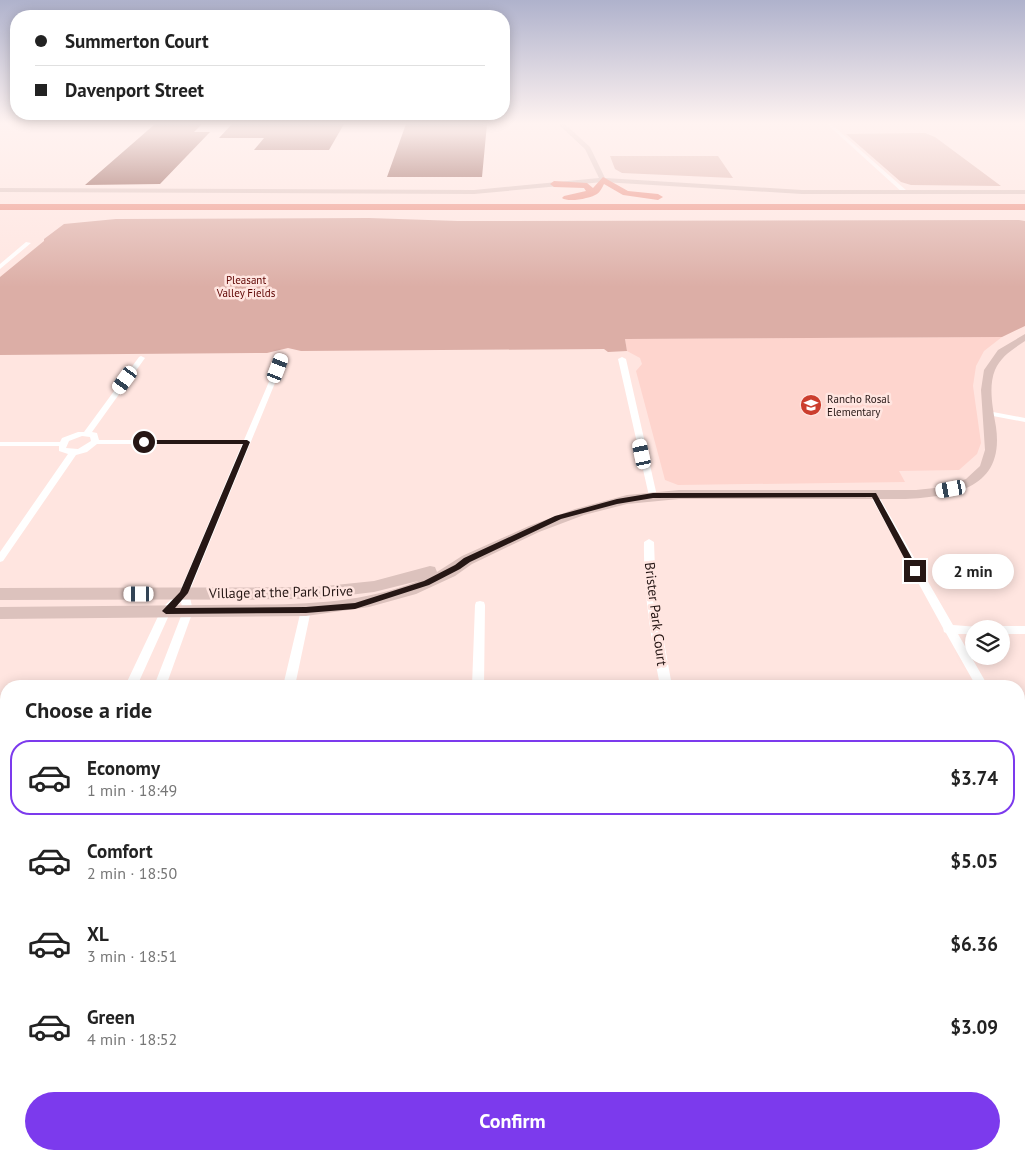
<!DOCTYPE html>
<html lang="en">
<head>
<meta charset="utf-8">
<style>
	:root { --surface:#fff; --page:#f6f6f6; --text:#222; --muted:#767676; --line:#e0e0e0; --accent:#7c3aed }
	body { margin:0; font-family:"PT Sans",sans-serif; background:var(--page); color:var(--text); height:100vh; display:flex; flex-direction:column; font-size:19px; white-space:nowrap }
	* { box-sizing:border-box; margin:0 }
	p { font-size:16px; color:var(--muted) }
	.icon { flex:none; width:28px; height:28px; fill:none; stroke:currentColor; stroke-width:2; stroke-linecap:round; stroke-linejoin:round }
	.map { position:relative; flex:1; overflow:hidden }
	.sheet { position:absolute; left:0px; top:680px; width:1025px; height:480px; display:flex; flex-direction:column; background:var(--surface); border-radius:20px 20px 0 0; box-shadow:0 2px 12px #0003 }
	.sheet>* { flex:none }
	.guide { position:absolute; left:10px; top:10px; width:500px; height:110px; border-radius:20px; box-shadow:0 2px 12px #0003; display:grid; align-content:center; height:110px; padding:0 25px; background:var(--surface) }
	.controls { position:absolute; left:965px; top:620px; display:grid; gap:10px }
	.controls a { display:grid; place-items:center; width:45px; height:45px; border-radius:50%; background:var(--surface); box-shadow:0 2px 12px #0003; font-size:25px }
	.end { position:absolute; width:22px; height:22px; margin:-11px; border:6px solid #261715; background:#fff; box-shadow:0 0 0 2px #fff }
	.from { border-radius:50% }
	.bubble { position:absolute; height:35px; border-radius:18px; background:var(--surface); box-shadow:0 2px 12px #0003; font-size:16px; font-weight:800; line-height:35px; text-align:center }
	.car { position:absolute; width:15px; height:30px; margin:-15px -8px; border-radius:6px; box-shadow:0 0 4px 1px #0007; background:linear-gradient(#fff 24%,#345 0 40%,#fff 0 76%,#345 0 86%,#fff 0) }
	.guide b { display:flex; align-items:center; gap:18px; height:48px; font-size:19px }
	.guide b+b { border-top:1px solid var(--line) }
	.guide i { width:12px; height:12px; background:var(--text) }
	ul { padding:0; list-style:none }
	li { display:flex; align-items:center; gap:15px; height:75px; margin:0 10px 8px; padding:0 15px; border:2px solid transparent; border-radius:20px }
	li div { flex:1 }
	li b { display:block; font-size:19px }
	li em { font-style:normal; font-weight:800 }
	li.active { border-color:var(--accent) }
	li>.icon { width:45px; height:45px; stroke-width:1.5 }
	h2 { padding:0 25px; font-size:22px; line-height:60px }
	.primary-button { display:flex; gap:10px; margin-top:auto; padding:10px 25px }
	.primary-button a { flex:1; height:58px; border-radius:30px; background:var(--accent); color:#fff; font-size:20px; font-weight:800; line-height:58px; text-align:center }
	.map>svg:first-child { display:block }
	.built { fill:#fed5ce }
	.green { fill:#dcaea6 }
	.building { fill:#814036 }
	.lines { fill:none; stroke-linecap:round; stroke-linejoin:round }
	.street { fill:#fff; fill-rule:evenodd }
	.secondary { fill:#dcc2bd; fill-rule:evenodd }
	.highway { fill:#eb8d7e; fill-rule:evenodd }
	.route { fill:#261715 }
	.labels { text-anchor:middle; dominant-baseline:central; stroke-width:5; stroke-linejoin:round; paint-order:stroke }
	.far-park-label { font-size:11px; fill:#5d0300; stroke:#ffe5e0 }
	.far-poi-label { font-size:11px; fill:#261715; stroke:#ffe5e0; text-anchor:start }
	.street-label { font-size:14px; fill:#261715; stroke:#ffe5e0 }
</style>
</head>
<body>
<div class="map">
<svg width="1025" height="1160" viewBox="0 0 1025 1160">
	<rect width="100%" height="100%" fill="#ffe5e0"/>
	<!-- built -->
	<path class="built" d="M1002,337L984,351L976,366L973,386L981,443L977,454L959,470L899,471L905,482L678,485L665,480L636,371L642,364L640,358L627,351L625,339Z"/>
	<!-- green -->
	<path class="green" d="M925,133L935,137L1001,186L911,185L901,182L846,134Z
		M610,156H718L733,178L622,173L615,169Z
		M369,218L458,221L1019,220L1025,221V326L1002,337L625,339L627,351L608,352L604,349L301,351L288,348L267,353L0,355V277L44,241V239L64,224L116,219Z
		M206,1154H612V1160H204Z"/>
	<!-- building -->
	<path class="building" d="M155,124H202L194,132H210L160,184L85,185Z
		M232,124H344L329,150H254L264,138H219Z
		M406,124H487L482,177H387Z"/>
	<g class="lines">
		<!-- street -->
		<path class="street" d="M827,124H831L907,191V193H903Z
			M26,242L31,243L0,269V264Z
			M283,354L286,356L189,593L193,611L166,686H154L183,611L181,602L170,613L137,686H125L162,608L180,591L242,444H97L87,452L76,455L3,561L0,562V552L68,454L59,451V446H0V442H60L62,438L78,432H84L139,357L141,356L145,358L92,432L97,433L99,440H244L280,356ZM82,436L90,437L91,441L78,449L66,448L69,441Z
			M622,357L626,359L657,496L653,499L649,496L618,359Z
			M993,412L1025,418V422L993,416Z
			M874,492L878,495L953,625L978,627L979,629H974V634H958L988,686H976L946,633L944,632L943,628L870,495Z
			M649,539L654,542L656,597L672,686H660C651,638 643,591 644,542Z
			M480,601L484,602L485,605L484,686H472L475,605L476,602Z
			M306,606L310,607L311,610L295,686H283L301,610L302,607Z
			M1001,626H1025V634H1001V629H996Z
			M1019,744L1023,745L1025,748V765C1016,761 1019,752 1019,744Z
			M1019,772H1025V784H1019Z
			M6,945V970L0,975V949Z
			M1019,992H1025V1008H1019Z
			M1019,1022L1025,1025V1052L1019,1049Z
			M6,1053V1081L0,1084V1056Z
			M165,1154H183L181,1160H163Z
			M745,1154H763L764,1160H746Z"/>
		<!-- secondary -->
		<path class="secondary" d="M558,124H565L590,147L605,178L802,190H1025V194H802L603,182L474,194L0,192V188L474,190L599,178L585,149Z
			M1025,334V341C1013,349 1001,356 995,370C988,387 993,409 996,427C1005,490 951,497 901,499H679L627,504L584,515L539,532L472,564L455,576L416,594L369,607L306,616L0,619V607C70,606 139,606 209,605C279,604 351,608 418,581L374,592L316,599L0,600V588L316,587L374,581L430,566L435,567L437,572L462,556L529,526L575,509L627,495L679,490H916L944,487L966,479L980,466L985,450L981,390L984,370L998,350Z"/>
		<!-- highway -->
		<path class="highway" d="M603,177L628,191L658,194L663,197L658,200L623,195L604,184C602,188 600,192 597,194C591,198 569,203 562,198L564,196L586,191L584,188L554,187L550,184L554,181L587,183L593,188Z
			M0,204H1025V210H0Z"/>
	</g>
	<!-- sky -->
	<linearGradient id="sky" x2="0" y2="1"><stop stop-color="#afb2cc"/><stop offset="0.43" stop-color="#fff3f1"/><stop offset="1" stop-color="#fff3f1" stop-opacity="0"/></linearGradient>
	<rect width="1025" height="287" fill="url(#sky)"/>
	<!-- route -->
	<path class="route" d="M144,440H247L250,442L188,593L175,608L306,607L355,603L424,581L455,565L464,558L555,516L617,499L653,493H876L919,571L912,573L872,497L653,498L617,504L561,519L470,562L460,569L429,585L355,609L306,613L166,614L162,611L180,592L243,444H142Z"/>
	<!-- icons -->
	<defs>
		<g id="school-disc" transform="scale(1.125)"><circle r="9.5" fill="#cb3e2e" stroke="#ffe5e0"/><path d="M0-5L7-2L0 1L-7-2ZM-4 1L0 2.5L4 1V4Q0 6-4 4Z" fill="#fff"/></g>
	</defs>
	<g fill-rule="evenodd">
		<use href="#school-disc" x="811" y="405"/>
	</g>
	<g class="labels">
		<!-- far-park labels -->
		<g class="far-park-label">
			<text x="246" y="280">Pleasant<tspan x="246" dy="13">Valley Fields</tspan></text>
		</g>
		<!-- far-poi labels -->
		<g class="far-poi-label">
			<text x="827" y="399">Rancho Rosal<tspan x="827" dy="13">Elementary</tspan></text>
		</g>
		<!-- street labels -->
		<g class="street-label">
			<text transform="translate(281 592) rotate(-1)">Village at the Park Drive</text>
			<text transform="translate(656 614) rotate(83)">Brister Park Court</text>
		</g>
	</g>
</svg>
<div class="controls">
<a><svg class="icon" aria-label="layers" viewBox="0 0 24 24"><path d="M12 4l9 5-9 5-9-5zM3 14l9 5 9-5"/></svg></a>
</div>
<i class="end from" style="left:144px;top:442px"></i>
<i class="end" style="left:915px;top:571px"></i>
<div class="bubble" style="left:932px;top:554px;width:82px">2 min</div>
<i class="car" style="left:278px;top:368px;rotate:21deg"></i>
<i class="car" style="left:125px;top:380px;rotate:216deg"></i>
<i class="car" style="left:642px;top:454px;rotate:348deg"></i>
<i class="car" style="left:951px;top:489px;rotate:260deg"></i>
<i class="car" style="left:139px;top:594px;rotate:270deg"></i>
<div class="guide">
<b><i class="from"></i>Summerton Court</b>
<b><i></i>Davenport Street</b>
</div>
<section class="sheet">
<h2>Choose a ride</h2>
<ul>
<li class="active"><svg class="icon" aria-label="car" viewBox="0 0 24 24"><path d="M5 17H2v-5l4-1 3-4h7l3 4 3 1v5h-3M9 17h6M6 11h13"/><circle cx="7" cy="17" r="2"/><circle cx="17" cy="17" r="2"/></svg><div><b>Economy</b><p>1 min · 18:49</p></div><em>$3.74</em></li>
<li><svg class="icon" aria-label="car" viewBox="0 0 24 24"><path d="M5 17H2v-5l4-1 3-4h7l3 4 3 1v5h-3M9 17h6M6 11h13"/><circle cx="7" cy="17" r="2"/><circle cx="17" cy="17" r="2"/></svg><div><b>Comfort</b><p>2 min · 18:50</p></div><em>$5.05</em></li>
<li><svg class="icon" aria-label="car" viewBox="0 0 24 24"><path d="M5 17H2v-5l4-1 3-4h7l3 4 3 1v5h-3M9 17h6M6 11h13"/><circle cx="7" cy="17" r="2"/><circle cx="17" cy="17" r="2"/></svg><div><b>XL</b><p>3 min · 18:51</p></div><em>$6.36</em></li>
<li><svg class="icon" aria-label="car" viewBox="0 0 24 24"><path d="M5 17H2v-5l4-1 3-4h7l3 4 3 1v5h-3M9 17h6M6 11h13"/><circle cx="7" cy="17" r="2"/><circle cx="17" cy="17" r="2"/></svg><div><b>Green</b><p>4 min · 18:52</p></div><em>$3.09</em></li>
</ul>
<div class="primary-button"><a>Confirm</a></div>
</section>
</div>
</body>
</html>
